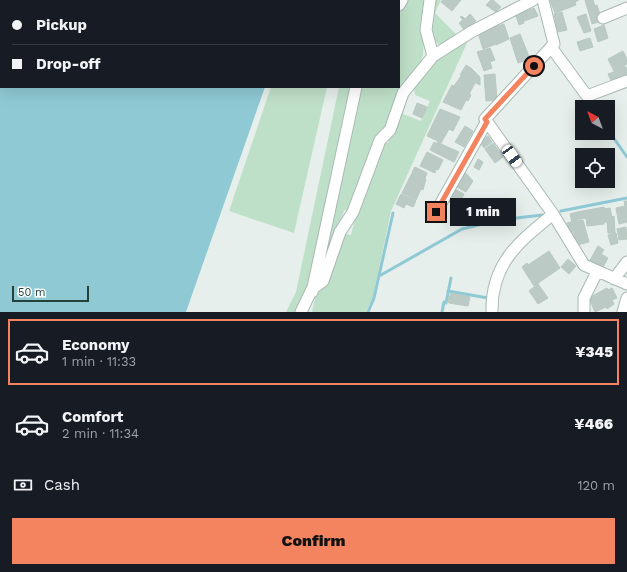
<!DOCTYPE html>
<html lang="en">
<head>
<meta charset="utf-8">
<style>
	:root { --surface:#171b24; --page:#20242c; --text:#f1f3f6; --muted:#9ea1a6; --line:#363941; --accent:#f4845f }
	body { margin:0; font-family:"Work Sans",sans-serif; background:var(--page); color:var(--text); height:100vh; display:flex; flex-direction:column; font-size:15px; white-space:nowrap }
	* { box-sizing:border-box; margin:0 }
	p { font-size:13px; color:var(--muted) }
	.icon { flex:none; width:22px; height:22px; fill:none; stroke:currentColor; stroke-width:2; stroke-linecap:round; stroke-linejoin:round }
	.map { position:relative; height:312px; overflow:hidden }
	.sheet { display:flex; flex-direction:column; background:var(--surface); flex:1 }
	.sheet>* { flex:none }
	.banner { position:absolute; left:0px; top:0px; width:400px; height:88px; box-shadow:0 4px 16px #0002; display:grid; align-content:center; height:88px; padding:0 12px; background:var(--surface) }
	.needle { width:26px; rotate:319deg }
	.tools { position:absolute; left:575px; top:100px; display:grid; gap:8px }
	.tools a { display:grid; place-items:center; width:40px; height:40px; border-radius:0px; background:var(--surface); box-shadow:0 4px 16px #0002; font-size:20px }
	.scale { position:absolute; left:12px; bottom:10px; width:77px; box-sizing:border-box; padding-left:4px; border:2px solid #24423a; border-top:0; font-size:11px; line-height:14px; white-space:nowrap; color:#24423a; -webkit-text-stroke:3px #f7fbf9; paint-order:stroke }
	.end { position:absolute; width:18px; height:18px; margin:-9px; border:5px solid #f4845f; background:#111; box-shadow:0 0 0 2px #111 }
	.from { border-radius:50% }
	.bubble { position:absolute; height:28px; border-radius:0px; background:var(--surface); box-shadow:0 4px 16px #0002; font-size:13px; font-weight:800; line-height:28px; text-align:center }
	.car { position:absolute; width:12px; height:24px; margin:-12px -6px; border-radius:5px; box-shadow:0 0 3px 1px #0007; background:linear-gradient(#fff 24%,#345 0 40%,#fff 0 76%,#345 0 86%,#fff 0) }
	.banner b { display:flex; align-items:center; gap:14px; height:38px; font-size:15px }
	.banner b+b { border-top:1px solid var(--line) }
	.banner i { width:10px; height:10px; background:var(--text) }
	ul { padding:7px 0 0; list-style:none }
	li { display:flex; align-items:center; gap:12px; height:66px; margin:0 8px 6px; padding:0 4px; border:2px solid transparent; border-radius:0px }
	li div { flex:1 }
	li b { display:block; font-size:15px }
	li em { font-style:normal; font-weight:800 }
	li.current { border-color:var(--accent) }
	li>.icon { width:36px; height:36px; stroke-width:1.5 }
	.pay { display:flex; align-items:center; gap:10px; height:44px; padding:0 12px; font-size:15px }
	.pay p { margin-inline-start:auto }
	.action { display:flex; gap:8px; margin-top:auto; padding:8px 12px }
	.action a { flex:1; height:46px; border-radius:0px; background:var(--accent); color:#111; font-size:16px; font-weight:800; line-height:46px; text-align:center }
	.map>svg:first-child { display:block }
	.green { fill:#bfe0c8 }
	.water { fill:#8ec9d4 }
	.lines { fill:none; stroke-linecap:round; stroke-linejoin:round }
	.stream { stroke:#8ec9d4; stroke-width:3 }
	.building { fill:#bbcac4; stroke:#b8c9c2 }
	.minor-casing { stroke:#a8b8b2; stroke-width:13 }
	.minor { stroke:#fff; stroke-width:11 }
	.route { stroke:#f4845f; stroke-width:5 }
</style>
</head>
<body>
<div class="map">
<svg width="627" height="312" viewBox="0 0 627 312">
	<rect width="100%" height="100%" fill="#e6efeb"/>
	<!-- green -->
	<path class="green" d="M406,0H429L420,28L424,29L423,56L388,130L381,129L352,212L344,210L338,231L318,281L360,87H399V15Z
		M432,0H441L435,13L458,36L441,45C423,38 430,15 432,0Z
		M471,34L391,211L373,297L366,312H312L315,298L325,281L342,233L351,235L359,203L382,142L388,143L404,93L408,89L403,114L421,121L430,101L415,95L413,83L434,61Z
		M271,87H327L294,233L229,211Z
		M339,87H351L307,294L295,312H286L296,292Z"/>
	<!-- water -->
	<path class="water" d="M0,0H287L1,1V87H265L186,312H0Z"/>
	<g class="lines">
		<!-- stream -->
		<path class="stream" d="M585,99L591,107
			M608,130L627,157
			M561,211L627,198
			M381,275L462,229L499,220L542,215
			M448,291L488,298
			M368,312L374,298L393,213
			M442,312L444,302L446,303L451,278"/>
	</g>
	<!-- building -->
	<path class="building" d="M443,0H461L452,11L441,2Z
		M491,0H493L501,7L496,12L486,5Z
		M550,0H579L575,2L576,5L555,13Z
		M585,0H593L595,6L597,5L602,21L592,24Z
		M534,8L538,16L524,21L521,13Z
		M562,12L567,30L558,32L554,14Z
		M470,14L476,21L465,31L459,23L463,20L460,17L462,16L465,19Z
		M521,14L524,23L519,25L516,16Z
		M586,14L591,31L584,33L577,17Z
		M504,24L509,39L496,45V44L483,49L478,33Z
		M604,25L608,38L598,42L594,29Z
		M520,34L530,59L518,63L510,38Z
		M590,38L593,47L580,51L577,42Z
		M490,48L495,60L490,62L492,68L484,71L477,52Z
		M623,51L627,59V64L624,66L625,67L614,71L608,59Z
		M466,65L471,68L480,77V85L460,75Z
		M627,67V77L612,83L608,74Z
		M495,74L497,100L486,101L484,75Z
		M461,76L475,83L469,94L471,95L468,101L466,100L461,110L443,102L452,85L454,86Z
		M417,103L427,107L422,118L413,114Z
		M440,109L460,117L453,131L449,129L440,145L437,144L438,141L427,136Z
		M465,126L473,131L464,147L455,142Z
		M488,136L492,142L484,148L480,142Z
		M434,142L440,145L441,144L459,152L454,162L430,150Z
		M493,143L503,157L495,163L485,149Z
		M427,152L443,160L438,170L436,169L435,173L420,166Z
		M478,159L483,162L479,170L474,167Z
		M415,167L427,173L425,178L412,172Z
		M463,170L473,181L466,192L455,186Z
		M412,173L426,179L423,190L421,189L416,200L402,193Z
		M455,189L464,194L458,206L449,202Z
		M401,194L416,201L413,207L406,204L404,208L396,204Z
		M624,201H627V222L619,224L616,208L625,206Z
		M604,207L605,209L610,208L612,217L614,216L615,233H608L607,222H604V224L587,226L586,218L579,219L577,212Z
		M577,212L578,220L572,222L570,214Z
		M579,220H583L589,242L577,245L573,232L569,233L567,223Z
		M626,227L627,239L619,240L617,229Z
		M616,233L618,243L611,245L608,235Z
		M598,246L604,250L601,254L608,258L602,269L589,262Z
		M549,251L560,268L534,286L522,267L527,263L528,265Z
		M568,259L576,266L569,274L561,267Z
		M538,284L548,298L538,304L529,291Z
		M607,288L608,290L612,288L617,298L612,300L614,304L607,309L606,307L595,312L589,298Z
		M451,293L470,297L468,306L449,303L448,300Z"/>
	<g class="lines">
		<!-- minor casing -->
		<g class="minor-casing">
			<path id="minor" d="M339,0L341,1
				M430,0L426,30L433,56
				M543,0L554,44L485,119L553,214L584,265L627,284
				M353,1L355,0
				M386,1L387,0
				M399,5L402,0
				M603,18L627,8
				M551,47L587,96L627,81
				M436,212L487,121
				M614,279L627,262
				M312,292L356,87
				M301,312L312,289L323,281L340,232L353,212L380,140L390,130L403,93L433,56L471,32L533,0
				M492,312C491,263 519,242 553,214
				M584,312V298L597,272
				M623,312L627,298"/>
		</g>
		<!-- minor -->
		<use href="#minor" class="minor"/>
	</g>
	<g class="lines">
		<!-- route -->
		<path class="route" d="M436,212L487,122L485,119L534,66"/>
	</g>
</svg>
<div class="tools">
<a><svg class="needle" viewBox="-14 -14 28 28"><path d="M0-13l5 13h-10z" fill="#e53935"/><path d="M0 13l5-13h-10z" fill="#9ea1a6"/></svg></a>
<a><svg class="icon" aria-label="locate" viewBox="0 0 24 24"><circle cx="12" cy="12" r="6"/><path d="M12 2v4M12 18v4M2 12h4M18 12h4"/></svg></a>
</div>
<div class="scale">50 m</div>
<i class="end from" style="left:534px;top:66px"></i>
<i class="end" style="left:436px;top:212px"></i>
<div class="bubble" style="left:450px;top:198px;width:66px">1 min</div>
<i class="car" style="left:512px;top:156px;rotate:144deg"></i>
<div class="banner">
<b><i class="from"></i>Pickup</b>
<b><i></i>Drop-off</b>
</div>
</div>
<section class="sheet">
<ul>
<li class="current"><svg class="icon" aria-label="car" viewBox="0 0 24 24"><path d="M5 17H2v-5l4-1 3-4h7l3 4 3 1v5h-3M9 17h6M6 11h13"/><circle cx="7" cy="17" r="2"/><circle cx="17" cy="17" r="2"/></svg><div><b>Economy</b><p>1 min · 11:33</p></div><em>¥345</em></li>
<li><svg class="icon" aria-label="car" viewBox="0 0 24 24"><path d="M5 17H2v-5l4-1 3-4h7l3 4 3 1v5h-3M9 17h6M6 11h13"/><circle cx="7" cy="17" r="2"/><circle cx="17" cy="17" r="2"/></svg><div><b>Comfort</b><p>2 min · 11:34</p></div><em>¥466</em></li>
</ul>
<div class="pay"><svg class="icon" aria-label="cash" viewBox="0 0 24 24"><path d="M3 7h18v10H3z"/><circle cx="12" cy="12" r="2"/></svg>Cash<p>120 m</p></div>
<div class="action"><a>Confirm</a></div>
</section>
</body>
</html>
